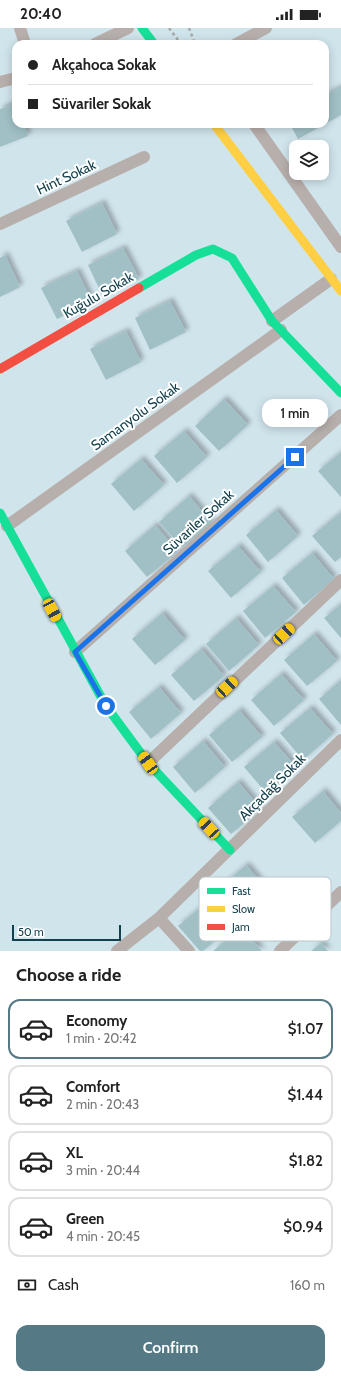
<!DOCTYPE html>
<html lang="en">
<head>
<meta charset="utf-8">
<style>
	:root { --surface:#fff; --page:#f2f2f2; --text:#222; --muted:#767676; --line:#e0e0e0; --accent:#557985 }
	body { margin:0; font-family:Cabin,sans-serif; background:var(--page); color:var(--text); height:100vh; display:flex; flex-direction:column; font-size:15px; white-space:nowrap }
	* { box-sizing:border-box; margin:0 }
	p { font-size:13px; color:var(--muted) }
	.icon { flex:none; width:22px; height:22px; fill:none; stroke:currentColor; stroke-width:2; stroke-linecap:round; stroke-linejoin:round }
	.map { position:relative; height:923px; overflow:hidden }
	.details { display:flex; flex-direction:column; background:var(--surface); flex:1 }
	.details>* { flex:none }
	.hud { position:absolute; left:12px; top:12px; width:317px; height:88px; border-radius:12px; box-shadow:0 2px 10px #0003; display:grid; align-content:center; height:88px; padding:0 16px; background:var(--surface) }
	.controls { position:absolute; left:289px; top:112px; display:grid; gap:8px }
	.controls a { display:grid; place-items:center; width:40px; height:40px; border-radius:8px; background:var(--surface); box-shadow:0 2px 10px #0003; font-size:20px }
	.scale { position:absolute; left:12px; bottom:10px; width:109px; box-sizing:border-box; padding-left:4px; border:2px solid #13404d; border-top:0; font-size:11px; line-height:14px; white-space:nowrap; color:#13404d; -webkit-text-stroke:3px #fff; paint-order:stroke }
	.end { position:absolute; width:18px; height:18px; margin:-9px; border:5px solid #1a73e8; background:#fff; box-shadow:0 0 0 2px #fff }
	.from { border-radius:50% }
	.bubble { position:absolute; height:28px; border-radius:12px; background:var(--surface); box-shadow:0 2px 10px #0003; font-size:13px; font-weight:600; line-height:28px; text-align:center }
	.car { position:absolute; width:12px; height:24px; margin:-12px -6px; border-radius:5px; box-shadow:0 0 3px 1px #0007; background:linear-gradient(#f5c518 24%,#345 0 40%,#f5c518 0 76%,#345 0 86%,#f5c518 0) }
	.hud b { display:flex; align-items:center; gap:14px; height:38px; font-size:15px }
	.hud b+b { border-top:1px solid var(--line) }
	.hud i { width:10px; height:10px; background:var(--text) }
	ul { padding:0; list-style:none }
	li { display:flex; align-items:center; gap:12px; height:60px; margin:0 8px 6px; padding:0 8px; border:2px solid var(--line); border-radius:12px }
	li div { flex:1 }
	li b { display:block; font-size:15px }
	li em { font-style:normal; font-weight:600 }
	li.on { border-color:var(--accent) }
	li>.icon { width:36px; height:36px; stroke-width:1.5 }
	h2 { padding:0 16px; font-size:18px; line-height:48px }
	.pay { display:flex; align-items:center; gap:10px; height:44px; padding:0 16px; font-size:15px }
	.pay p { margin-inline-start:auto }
	.button { display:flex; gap:8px; margin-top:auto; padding:8px 16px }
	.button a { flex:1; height:46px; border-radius:12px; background:var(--accent); color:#fff; font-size:16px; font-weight:600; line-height:46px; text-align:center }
	.status { display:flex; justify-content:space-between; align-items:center; height:28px; padding:0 20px; background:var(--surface); direction:ltr }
	.status svg { height:11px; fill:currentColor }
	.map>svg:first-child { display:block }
	.building { fill:#a0c0c5; filter:url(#shadow) }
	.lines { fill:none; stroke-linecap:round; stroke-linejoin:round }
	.path { stroke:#a6a8a8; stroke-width:2.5; stroke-dasharray:3 3; stroke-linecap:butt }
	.street { stroke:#b7afac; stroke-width:12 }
	.fast { stroke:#16e098; stroke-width:9 }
	.slow { stroke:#ffcf43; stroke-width:9 }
	.jam { stroke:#f24e42; stroke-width:9 }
	.route { stroke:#1a73e8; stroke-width:5 }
	.labels { text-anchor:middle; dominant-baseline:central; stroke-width:4; stroke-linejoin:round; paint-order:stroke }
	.street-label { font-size:14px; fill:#13404d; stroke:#fff }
	.key { fill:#fff; stroke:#b8c6ca; stroke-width:1 }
	.key-label { font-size:11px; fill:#13404d }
</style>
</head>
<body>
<div class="status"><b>20:40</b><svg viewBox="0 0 49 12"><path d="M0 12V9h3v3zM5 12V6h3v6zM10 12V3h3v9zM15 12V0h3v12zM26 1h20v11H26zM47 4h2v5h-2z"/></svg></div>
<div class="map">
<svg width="341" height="923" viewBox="0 0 341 923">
	<defs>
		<filter id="shadow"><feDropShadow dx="3.5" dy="-3.5" stdDeviation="2" flood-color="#0004"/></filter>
	</defs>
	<rect width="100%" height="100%" fill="#d0e4ec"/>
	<!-- building -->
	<path class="building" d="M341,59V87L325,96V67Z
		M16,75V96H24L28,108L0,119V81Z
		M290,96H325L298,111Z
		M102,175L117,206L82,224L66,193Z
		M123,220L139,251L103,269L88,237Z
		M5,227L20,259L0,269V230Z
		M77,243L92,274L57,291L41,260Z
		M170,273L186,304L150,322L135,290Z
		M126,303L141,334L106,352L90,321Z
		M224,371L248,397L219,423L195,398Z
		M184,403L207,429L177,455L154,428Z
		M341,424V469L318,443Z
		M141,431L164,457L134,483L111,456Z
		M189,468L212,495L182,520L159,494Z
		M276,482L298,508L268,534L246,507Z
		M341,484V529L335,534L312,508Z
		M155,497L178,524L147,549L125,523Z
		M238,518L261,544L231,570L208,543Z
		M312,525L334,551L304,577L282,550Z
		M273,558L296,584L265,610L243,583Z
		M341,576V610L324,590Z
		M162,585L185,612L155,637L132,611Z
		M236,590L259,617L229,643L206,616Z
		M314,606L337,633L307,658L284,632Z
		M201,621L224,648L194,673L171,647Z
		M281,646L304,672L274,698L251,672Z
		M341,652V697L319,671Z
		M159,659L181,685L151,711L129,684Z
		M310,680L333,706L303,732L280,705Z
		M239,682L262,709L232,734L209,707Z
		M203,713L225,739L195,765L173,739Z
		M274,714L297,740L267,766L244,739Z
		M238,754L261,781L231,806L208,780Z
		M323,763L341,785V793L315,815L292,789Z
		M246,837L269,864L239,889L216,863Z
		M282,862L305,888L275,914L252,887Z
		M208,873L231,899L203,923H200L178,898Z
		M241,899L262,923H213Z
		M321,915L328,923H311Z"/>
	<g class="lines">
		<!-- path -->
		<path class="path" d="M169,0L181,16
			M189,0L195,16"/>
		<!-- street -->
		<path class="street" d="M20,0L25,16
			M95,16L128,0
			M236,16L266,0
			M0,54L16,50
			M254,96L341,219
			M0,196L144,129
			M272,293L331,251
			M7,498L281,302
			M75,624L341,387
			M148,735L341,552
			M159,890L189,923
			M117,923L159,890L341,712
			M280,923L341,864"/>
		<!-- fast -->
		<path class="fast" d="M142,0L154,16
			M139,260L196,227L213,221L232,230L272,293L341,365
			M0,485L106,678L148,735L230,822"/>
		<!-- slow -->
		<path class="slow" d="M214,96L341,263"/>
		<!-- jam -->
		<path class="jam" d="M0,341L139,260"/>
	</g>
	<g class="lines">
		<!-- route -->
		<path class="route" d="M106,678L75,624L295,429"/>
	</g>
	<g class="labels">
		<!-- street labels -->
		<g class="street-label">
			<text transform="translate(66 149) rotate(-25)">Hint Sokak</text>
			<text transform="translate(98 267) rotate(-30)">Kuğulu Sokak</text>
			<text transform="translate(135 388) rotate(-36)">Samanyolu Sokak</text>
			<text transform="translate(198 494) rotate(-42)">Süvariler Sokak</text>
			<text transform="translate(272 759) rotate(-45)">Akçadağ Sokak</text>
		</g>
	</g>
	<!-- legend -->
	<rect x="199" y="849" width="132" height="64" rx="6" class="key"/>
	<rect x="207" y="860" width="18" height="6" fill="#16e098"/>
	<rect x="207" y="878" width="18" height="6" fill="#ffcf43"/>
	<rect x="207" y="896" width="18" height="6" fill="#f24e42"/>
	<g class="key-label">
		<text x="232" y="867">Fast</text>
		<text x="232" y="885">Slow</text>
		<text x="232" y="903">Jam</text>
	</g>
</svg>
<div class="controls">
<a><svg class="icon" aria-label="layers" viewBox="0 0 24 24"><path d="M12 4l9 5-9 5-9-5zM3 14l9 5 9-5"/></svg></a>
</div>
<div class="scale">50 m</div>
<i class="end from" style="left:106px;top:678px"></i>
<i class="end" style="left:295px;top:429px"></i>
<div class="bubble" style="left:262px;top:371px;width:66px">1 min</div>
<i class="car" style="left:52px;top:582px;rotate:152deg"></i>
<i class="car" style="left:284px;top:606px;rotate:47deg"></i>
<i class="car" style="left:227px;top:659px;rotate:47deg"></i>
<i class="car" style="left:148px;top:735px;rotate:325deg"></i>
<i class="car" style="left:209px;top:800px;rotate:317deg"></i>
<div class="hud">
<b><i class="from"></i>Akçahoca Sokak</b>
<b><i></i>Süvariler Sokak</b>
</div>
</div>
<section class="details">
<h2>Choose a ride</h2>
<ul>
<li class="on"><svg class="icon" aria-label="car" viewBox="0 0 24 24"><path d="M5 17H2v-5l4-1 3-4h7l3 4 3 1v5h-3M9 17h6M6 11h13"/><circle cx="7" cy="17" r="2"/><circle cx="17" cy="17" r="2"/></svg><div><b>Economy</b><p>1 min · 20:42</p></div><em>$1.07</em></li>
<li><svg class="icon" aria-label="car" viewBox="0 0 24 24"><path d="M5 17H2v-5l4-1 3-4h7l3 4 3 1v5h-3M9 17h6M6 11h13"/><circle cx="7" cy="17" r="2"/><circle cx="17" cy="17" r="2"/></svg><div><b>Comfort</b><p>2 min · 20:43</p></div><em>$1.44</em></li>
<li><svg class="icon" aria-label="car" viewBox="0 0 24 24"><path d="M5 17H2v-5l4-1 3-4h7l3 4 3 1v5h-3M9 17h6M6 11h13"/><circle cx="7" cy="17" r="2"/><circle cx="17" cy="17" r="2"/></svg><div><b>XL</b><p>3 min · 20:44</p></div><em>$1.82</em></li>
<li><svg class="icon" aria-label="car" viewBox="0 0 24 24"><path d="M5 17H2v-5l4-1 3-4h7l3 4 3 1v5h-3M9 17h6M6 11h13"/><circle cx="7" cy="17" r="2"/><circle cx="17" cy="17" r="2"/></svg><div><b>Green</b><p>4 min · 20:45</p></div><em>$0.94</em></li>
</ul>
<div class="pay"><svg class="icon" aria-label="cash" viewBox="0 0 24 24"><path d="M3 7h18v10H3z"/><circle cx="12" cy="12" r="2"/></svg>Cash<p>160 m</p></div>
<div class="button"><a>Confirm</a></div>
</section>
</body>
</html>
